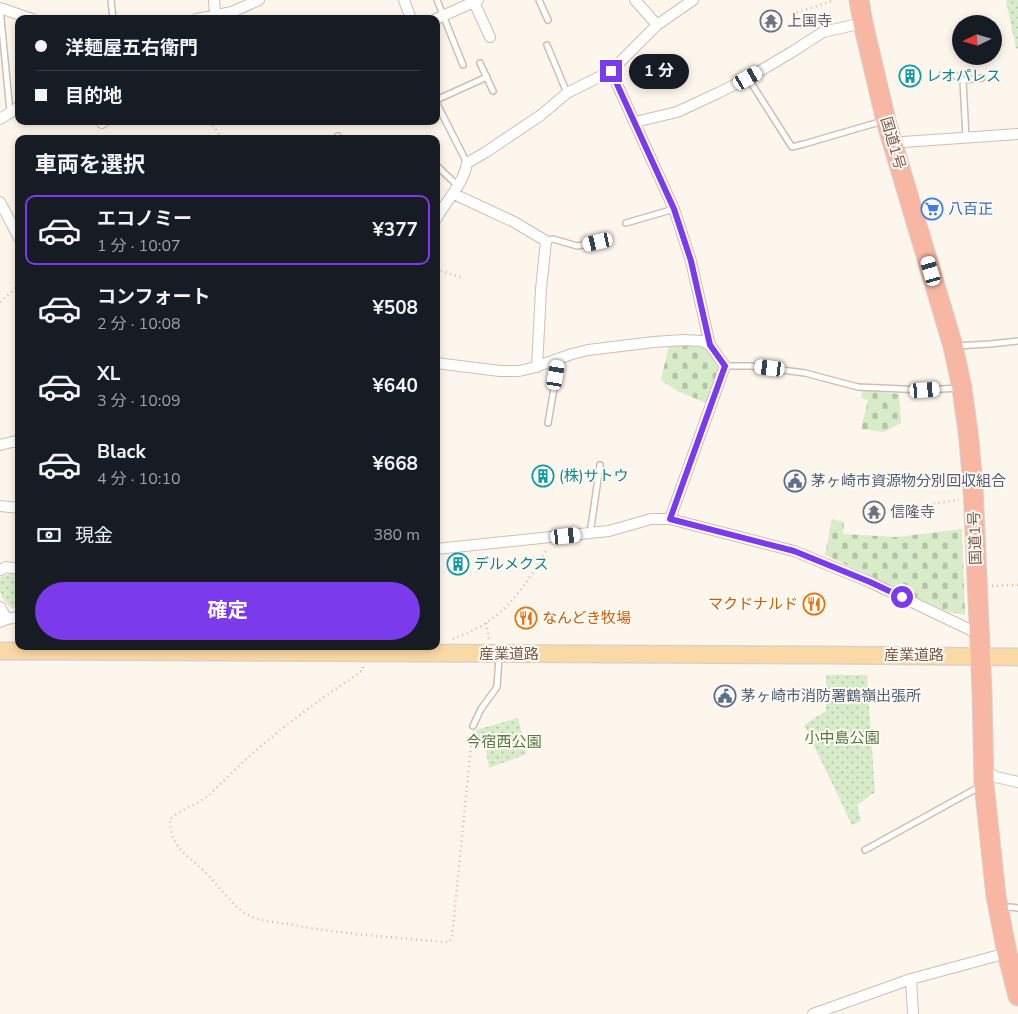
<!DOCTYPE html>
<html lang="ja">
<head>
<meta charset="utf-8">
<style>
	:root { --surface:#171b24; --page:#242831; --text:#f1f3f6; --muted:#9ea1a6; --line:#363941; --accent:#7c3aed }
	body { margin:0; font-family:"Nunito Sans","Noto Sans JP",sans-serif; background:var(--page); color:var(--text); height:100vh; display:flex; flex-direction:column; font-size:19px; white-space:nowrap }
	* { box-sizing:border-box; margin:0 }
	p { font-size:16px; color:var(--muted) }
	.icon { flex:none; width:28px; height:28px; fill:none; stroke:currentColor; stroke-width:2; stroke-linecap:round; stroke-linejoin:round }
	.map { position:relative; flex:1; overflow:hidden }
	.sheet { position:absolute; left:15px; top:135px; width:425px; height:515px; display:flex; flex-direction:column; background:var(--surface); border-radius:10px; box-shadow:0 2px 8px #0003 }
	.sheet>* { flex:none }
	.top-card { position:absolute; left:15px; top:15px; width:425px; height:110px; border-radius:10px; box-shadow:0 2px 8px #0003; display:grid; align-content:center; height:110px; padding:0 20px; background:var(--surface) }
	.needle { width:32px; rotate:265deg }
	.tools { position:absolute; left:952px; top:15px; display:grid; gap:10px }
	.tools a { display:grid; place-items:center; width:50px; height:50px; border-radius:50%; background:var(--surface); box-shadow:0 2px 8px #0003; font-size:25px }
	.end { position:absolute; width:22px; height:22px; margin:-11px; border:6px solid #7c3aed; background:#fff; box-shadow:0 0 0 2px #fff }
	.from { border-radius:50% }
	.bubble { position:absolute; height:35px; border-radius:18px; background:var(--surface); box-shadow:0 2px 8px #0003; font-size:16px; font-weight:700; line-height:35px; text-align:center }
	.car { position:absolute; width:15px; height:30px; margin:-15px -8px; border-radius:6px; box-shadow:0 0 4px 1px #0007; background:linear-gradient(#fff 24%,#345 0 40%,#fff 0 76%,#345 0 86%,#fff 0) }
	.top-card b { display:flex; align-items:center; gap:18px; height:48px; font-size:19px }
	.top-card b+b { border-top:1px solid var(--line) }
	.top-card i { width:12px; height:12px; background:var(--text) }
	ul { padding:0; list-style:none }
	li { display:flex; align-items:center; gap:15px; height:70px; margin:0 10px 8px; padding:0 10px; border:2px solid transparent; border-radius:10px }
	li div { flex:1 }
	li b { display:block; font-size:19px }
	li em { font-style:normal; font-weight:700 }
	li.selected { border-color:var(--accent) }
	li>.icon { width:45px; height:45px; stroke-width:1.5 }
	h2 { padding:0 20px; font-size:22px; line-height:60px }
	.pay { display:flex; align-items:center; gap:12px; height:55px; padding:0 20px; font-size:19px }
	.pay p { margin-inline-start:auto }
	.action { display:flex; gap:10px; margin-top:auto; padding:10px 20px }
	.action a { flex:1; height:58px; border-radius:30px; background:var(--accent); color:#fff; font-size:20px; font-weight:700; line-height:58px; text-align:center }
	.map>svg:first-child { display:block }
	.cemetery { fill:url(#cemetery-stones) }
	.park { fill:url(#park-dots) }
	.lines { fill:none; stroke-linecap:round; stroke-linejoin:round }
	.lane-casing { stroke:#d1beb0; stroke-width:8 }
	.street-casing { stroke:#d1beb0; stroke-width:12 }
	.primary-casing { stroke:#dad1cd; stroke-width:19 }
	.highway-casing { stroke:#dad1cd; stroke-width:21 }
	.path { stroke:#d9b8a5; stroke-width:2.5; stroke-dasharray:1 4; stroke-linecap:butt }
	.lane { stroke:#fff; stroke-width:5 }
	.street { stroke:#fff; stroke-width:10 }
	.primary { stroke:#fbd9a5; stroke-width:16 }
	.highway { stroke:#f7b7a3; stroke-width:19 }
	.route { stroke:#7c3aed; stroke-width:6 }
	.labels { text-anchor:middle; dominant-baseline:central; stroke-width:4; stroke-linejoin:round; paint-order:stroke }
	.worship-label { font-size:15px; fill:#5b616d; stroke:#fffaf3; text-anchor:start }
	.culture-label { font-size:15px; fill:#0d838f; stroke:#fffaf3; text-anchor:start }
	.street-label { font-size:15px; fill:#7a5c4d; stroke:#fffaf3 }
	.shop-label { font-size:15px; fill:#366cbe; stroke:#fffaf3; text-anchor:start }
	.service-label { font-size:15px; fill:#4e5e75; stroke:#fffaf3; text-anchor:start }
	.food-label { font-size:15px; fill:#c56008; stroke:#fffaf3; text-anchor:end }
	.park-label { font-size:15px; fill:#537a41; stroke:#fffaf3 }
</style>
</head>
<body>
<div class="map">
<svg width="1018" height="1014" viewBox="0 0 1018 1014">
	<defs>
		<pattern id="cemetery-stones" width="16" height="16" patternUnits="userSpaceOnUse" patternTransform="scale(1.25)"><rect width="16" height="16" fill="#d8ecc9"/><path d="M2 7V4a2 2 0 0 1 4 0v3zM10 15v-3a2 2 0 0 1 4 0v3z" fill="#b4c2a5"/></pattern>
		<pattern id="park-dots" width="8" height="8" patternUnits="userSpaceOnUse" patternTransform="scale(1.25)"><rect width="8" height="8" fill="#d8ecc9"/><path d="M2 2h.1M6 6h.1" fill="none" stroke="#b4c2a5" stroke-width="1.8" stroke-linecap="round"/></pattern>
	</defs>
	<rect width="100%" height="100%" fill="#fdf6ec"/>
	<!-- cemetery -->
	<path class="cemetery" d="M669,345H710L725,366L711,405L677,391L661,380Z
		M863,390L899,394L901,423L884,432L861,429L868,400L861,398Z
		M832,519L844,522L843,534L896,537L962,529L965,615L948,612L825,555Z"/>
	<!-- park -->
	<path class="park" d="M1006,0H1018V48L1016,49Z
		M13,574L19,575V609C9,610 1,599 0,590C0,586 0,581 0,577L3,575Z
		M826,675H867L875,792L857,805L861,821L852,825L804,725L826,711Z
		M518,718L527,754L489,768L484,739L475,740L476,730Z"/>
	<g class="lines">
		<!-- lane casing -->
		<g class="lane-casing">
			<path id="lane" d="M111,0L113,19
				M437,0L463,65
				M539,0L548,20
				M0,8L10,112
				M547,45L567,93
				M480,63L493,91
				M942,75L953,74L963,80L966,138
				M748,78L792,147L804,144L883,121
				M963,80L982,78
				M436,100L487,77
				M436,102L467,163
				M336,139L338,136
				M436,165L458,186
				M626,223L674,209
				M546,241L553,239L577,246L598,242
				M956,346L990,344L1018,341
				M725,366H752L805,373L858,387L925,390L959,388
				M548,423L559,359
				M590,534L600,465
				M473,726L481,709L497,687L499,657
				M865,850L981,786
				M1002,909L1010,907L1018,908"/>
		</g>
		<!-- street casing -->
		<g class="street-casing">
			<path id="street" d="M214,0L215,15
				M404,0L411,19
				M473,0L490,37
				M635,0L657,25
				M0,8L32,19
				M197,19L232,12L259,0
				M436,19L478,0
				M611,71L674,209L691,261L710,345L725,366L670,519
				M0,119L19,107
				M635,122L677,112L718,93L748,78L792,52L823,32L863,23
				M102,123L104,121
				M893,145L903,142L1018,134
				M454,194L514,222L546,241L541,289L537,367
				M0,202L19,238
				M436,219C446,201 464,183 467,163L486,152L541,115L567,93L611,71L657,25L693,0
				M436,363L500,371H519L532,368L572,354L588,350L654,342L683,340L702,341L710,345
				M0,445L16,441L19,443
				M0,506L19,508
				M436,549L609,531L651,519H670L794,551L870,582L979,634
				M0,570L6,567L19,569
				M0,607L7,619
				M0,622L7,619L19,617
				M983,769L996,777L1018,782
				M911,979L913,1014
				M813,1014L911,979L1007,953"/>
		</g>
		<!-- primary casing -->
		<g class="primary-casing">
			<path id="primary" d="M0,651L828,655L1018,657"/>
		</g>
		<!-- highway casing -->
		<g class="highway-casing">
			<path id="highway" d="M859,0L863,23L886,121L953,346L962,388L969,440L973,487L982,692L984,784L996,896L1007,953L1018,996"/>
		</g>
		<!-- path -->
		<path class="path" d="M792,14L835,0
			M210,121L222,139
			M436,269L463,278
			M0,302L19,285
			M904,508L959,500
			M992,586L1018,585
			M486,623L489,639
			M453,639C464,634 476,630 486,623C514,605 531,576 548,548
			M363,667V670C325,696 288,722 253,753C238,766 224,781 209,795C197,805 180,810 170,819C170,847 186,854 204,871C217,883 235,910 250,916C262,922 276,922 288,924C339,934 392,937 444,942H449L452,938L472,735"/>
		<!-- lane -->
		<use href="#lane" class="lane"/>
		<!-- street -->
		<use href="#street" class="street"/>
		<!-- primary -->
		<use href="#primary" class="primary"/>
		<!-- highway -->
		<use href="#highway" class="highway"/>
	</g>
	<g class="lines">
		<!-- route -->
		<path class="route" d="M611,71L674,209L691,261L710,345L725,366L670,519L794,551L870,582L902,597"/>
	</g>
	<!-- icons -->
	<defs>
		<g id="temple-ring" transform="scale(1.125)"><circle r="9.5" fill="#fffaf3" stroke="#6b7280" stroke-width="1.5"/><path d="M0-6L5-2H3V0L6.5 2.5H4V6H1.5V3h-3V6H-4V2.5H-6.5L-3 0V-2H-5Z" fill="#6b7280"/></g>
		<g id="building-ring" transform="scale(1.125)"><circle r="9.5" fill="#fffaf3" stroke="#0f9aa8" stroke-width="1.5"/><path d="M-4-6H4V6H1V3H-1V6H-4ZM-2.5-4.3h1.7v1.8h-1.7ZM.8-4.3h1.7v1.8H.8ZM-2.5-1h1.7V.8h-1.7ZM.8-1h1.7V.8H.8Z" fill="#0f9aa8"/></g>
		<g id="supermarket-ring" transform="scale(1.125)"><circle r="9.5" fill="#fffaf3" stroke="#3f7fe0" stroke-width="1.5"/><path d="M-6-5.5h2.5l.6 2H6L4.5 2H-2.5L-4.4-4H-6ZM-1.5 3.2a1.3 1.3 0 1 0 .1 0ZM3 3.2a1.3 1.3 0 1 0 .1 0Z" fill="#3f7fe0"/></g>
		<g id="civic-ring" transform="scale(1.125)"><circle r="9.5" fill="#fffaf3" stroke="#5c6f8a" stroke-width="1.5"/><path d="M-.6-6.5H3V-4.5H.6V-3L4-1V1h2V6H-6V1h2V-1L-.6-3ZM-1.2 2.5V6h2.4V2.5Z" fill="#5c6f8a"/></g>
		<g id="restaurant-ring" transform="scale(1.125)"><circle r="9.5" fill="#fffaf3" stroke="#e8710a" stroke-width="1.5"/><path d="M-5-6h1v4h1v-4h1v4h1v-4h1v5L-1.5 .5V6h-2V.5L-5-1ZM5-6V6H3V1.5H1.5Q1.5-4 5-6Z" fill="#e8710a"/></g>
	</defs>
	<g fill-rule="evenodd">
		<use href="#temple-ring" x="771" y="21"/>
		<use href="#building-ring" x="910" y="76"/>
		<use href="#supermarket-ring" x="932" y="209"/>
		<use href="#building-ring" x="543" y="476"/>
		<use href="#civic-ring" x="795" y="481"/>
		<use href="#temple-ring" x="874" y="512"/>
		<use href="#building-ring" x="458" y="564"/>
		<use href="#restaurant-ring" x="814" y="604"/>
		<use href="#restaurant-ring" x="526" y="618"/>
		<use href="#civic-ring" x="725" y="696"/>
	</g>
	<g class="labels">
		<!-- worship labels -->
		<g class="worship-label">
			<text x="787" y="21">上国寺</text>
			<text x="890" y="512">信隆寺</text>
		</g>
		<!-- culture labels -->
		<g class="culture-label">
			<text x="926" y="76">レオパレス</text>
			<text x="559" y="476">(株)サトウ</text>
			<text x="474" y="564">デルメクス</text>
		</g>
		<!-- street labels -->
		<g class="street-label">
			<text transform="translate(893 143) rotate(74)">国道1号</text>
			<text transform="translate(975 538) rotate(-92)">国道1号</text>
			<text x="509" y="654">産業道路</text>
			<text x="914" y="655">産業道路</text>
		</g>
		<!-- shop labels -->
		<g class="shop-label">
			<text x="948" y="209">八百正</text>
		</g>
		<!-- service labels -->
		<g class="service-label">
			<text x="811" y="481">茅ヶ崎市資源物分別回収組合</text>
			<text x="741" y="696">茅ヶ崎市消防署鶴嶺出張所</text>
		</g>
		<!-- food labels -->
		<g class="food-label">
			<text x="798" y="604">マクドナルド</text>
			<text x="542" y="618" text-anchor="start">なんどき牧場</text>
		</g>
		<!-- park labels -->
		<g class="park-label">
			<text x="842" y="738">小中島公園</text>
			<text x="504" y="742">今宿西公園</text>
		</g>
	</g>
</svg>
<div class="tools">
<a><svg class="needle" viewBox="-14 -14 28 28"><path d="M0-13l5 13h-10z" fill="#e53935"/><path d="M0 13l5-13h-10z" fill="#9ea1a6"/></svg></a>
</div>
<i class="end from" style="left:902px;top:597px"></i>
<i class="end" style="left:611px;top:71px"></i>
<div class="bubble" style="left:629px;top:54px;width:60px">1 分</div>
<i class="car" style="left:748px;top:78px;rotate:60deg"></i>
<i class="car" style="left:598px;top:242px;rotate:257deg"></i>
<i class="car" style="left:931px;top:271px;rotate:344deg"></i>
<i class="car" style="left:770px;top:368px;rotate:277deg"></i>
<i class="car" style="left:556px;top:375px;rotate:10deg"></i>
<i class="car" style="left:925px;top:390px;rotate:86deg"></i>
<i class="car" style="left:566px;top:536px;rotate:84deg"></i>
<div class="top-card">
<b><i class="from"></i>洋麺屋五右衛門</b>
<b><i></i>目的地</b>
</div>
<section class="sheet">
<h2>車両を選択</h2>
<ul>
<li class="selected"><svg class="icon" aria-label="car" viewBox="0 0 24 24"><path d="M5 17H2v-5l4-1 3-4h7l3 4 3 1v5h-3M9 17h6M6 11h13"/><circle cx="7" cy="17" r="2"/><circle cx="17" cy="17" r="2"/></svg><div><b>エコノミー</b><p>1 分 · 10:07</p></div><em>¥377</em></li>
<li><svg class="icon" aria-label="car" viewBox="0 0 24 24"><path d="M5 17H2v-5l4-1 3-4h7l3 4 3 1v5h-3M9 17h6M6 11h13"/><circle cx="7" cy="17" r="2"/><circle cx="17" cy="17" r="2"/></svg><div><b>コンフォート</b><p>2 分 · 10:08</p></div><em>¥508</em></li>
<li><svg class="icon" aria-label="car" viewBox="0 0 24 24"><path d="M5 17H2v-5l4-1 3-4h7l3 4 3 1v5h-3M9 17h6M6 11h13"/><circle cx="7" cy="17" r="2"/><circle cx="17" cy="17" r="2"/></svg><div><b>XL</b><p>3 分 · 10:09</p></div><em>¥640</em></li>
<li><svg class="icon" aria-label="car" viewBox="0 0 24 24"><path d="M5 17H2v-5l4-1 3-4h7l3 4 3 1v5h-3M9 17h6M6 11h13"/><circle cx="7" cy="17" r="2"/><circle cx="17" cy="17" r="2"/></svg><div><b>Black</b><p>4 分 · 10:10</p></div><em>¥668</em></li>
</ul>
<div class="pay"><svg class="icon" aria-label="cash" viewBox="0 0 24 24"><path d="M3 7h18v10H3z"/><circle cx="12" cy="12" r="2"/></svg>現金<p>380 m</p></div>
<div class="action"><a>確定</a></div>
</section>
</div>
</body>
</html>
